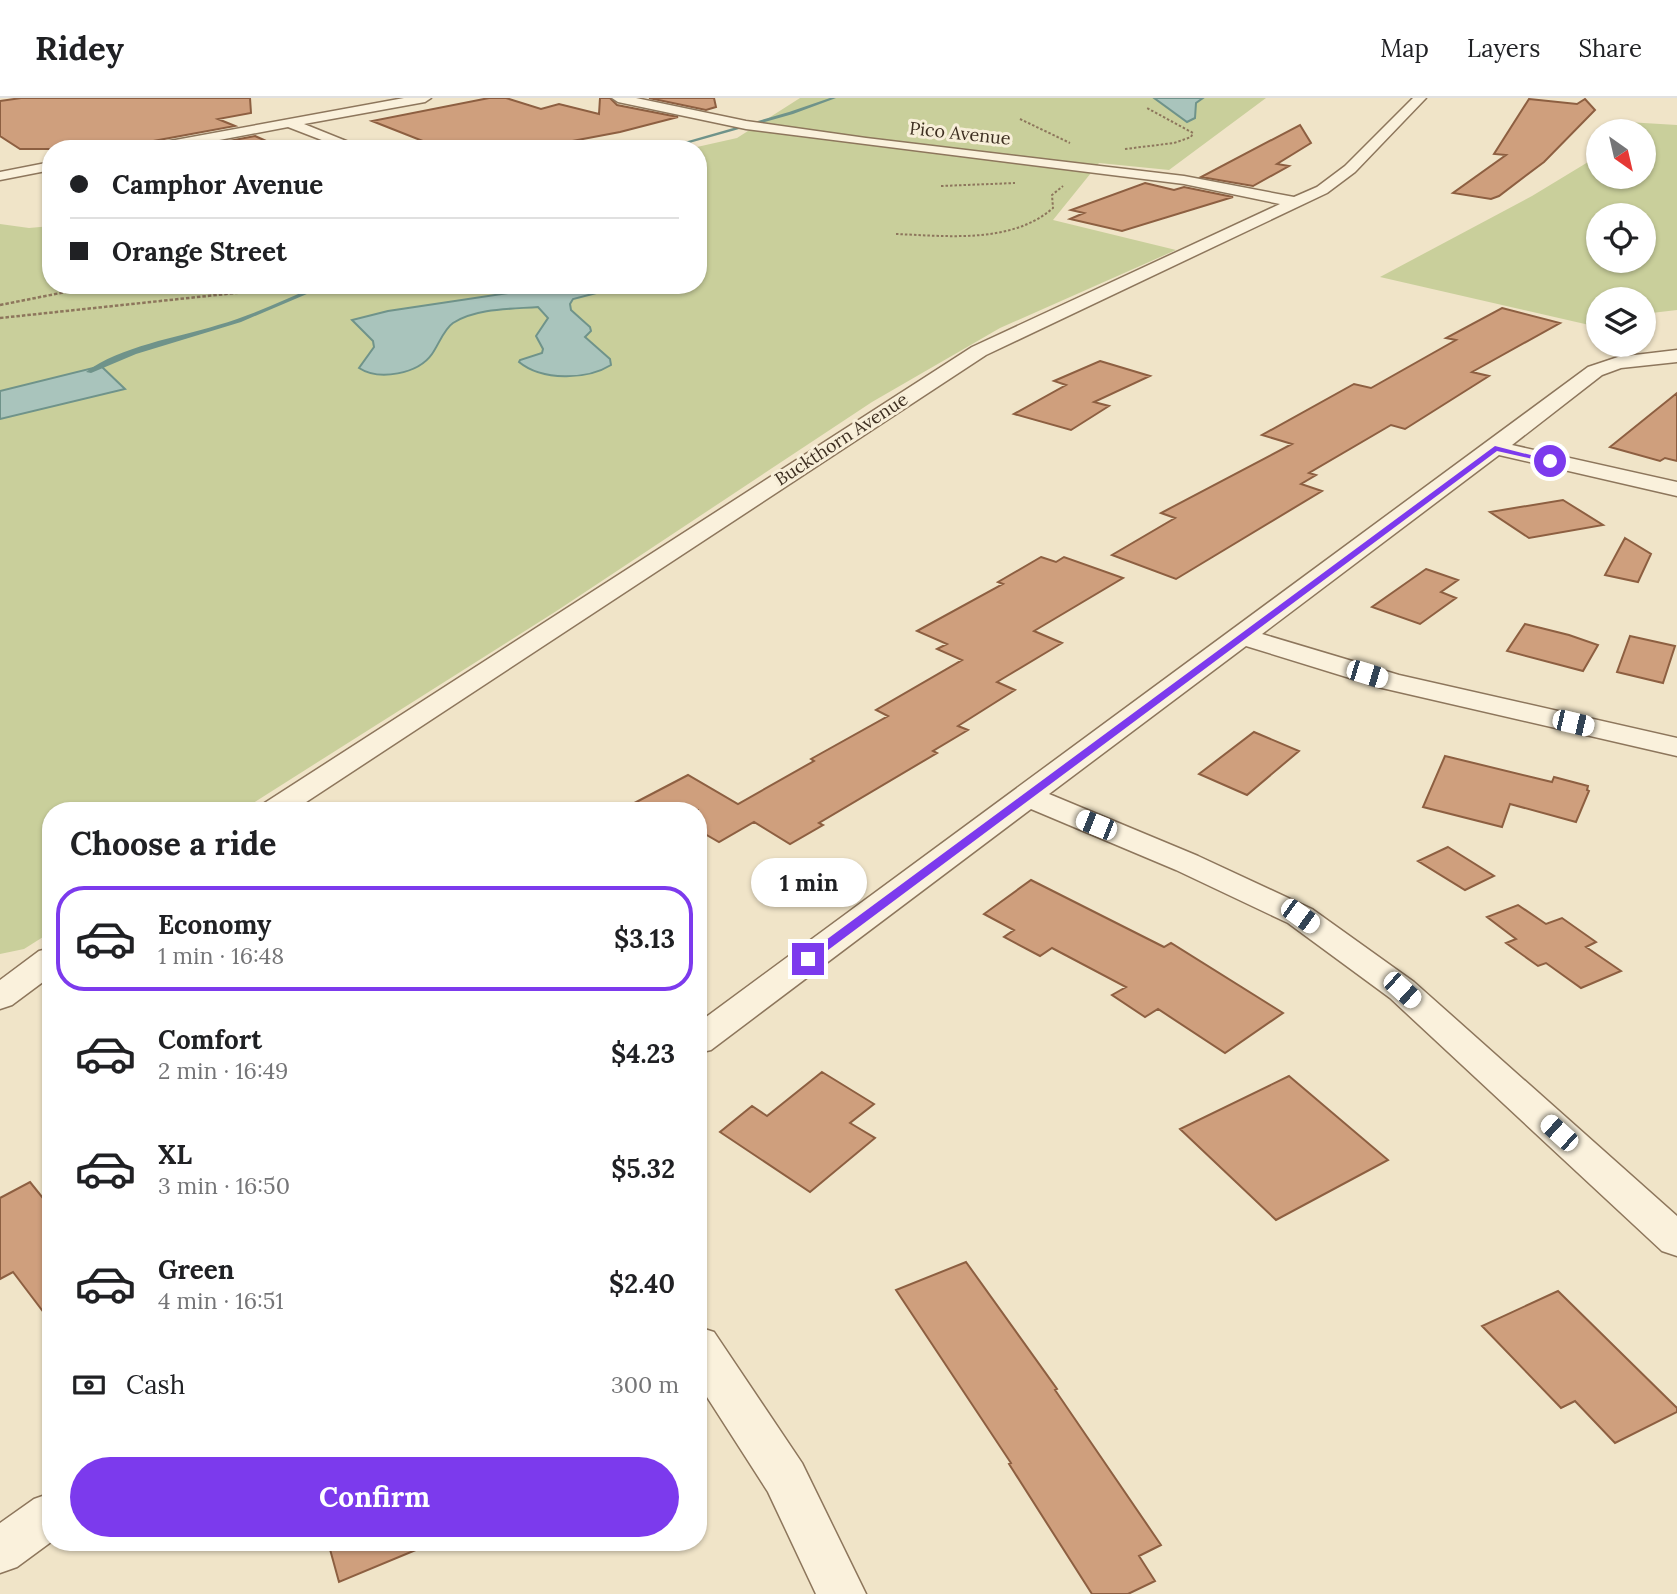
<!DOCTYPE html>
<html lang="en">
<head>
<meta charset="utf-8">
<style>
	:root { --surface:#fff; --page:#f2f2f2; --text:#202124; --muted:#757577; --line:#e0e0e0; --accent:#7c3aed }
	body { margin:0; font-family:Lora,serif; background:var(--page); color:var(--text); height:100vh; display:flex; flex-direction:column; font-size:26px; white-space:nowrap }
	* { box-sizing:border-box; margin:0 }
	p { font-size:23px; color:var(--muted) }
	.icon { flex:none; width:38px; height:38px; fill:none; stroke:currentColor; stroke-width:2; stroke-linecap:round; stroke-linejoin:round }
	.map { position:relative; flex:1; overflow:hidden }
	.details { position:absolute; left:42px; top:704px; width:665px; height:749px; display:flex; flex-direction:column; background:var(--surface); border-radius:28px; box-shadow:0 2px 5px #0004 }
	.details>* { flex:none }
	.top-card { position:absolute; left:42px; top:42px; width:665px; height:154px; border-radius:28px; box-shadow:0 2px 5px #0004; display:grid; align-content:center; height:154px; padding:0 28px; background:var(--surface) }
	.needle { width:46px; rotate:146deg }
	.tools { position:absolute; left:1586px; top:21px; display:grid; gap:14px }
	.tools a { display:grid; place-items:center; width:70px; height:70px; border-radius:50%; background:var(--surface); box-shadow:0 2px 5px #0004; font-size:35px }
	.end { position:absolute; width:32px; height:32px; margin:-16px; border:9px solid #7c3aed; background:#fff; box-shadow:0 0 0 4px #fff }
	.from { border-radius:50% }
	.bubble { position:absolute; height:49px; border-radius:24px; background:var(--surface); box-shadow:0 2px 5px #0004; font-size:23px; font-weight:800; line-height:49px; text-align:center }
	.car { position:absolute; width:21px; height:42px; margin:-21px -10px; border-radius:9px; box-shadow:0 0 5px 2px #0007; background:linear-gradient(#fff 24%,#345 0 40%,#fff 0 76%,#345 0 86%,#fff 0) }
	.top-card b { display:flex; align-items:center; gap:24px; height:66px; font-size:26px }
	.top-card b+b { border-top:2px solid var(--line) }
	.top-card i { width:18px; height:18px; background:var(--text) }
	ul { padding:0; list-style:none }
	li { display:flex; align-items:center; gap:21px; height:105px; margin:0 14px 10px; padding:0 14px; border:4px solid transparent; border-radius:28px }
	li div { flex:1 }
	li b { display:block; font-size:26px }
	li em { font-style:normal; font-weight:800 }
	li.on { border-color:var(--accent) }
	li>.icon { width:63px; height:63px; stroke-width:1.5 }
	h2 { padding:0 28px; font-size:32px; line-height:84px }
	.pay { display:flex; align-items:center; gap:18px; height:77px; padding:0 28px; font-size:26px }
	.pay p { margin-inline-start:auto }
	.button { display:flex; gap:14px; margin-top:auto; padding:14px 28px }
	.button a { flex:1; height:80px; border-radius:42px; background:var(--accent); color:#fff; font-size:28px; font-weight:800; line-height:80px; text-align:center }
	header { display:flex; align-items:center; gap:42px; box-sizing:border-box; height:98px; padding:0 35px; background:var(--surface); border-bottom:2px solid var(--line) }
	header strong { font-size:33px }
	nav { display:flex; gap:38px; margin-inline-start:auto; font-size:24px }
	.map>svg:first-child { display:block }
	.green { fill:#c9cf9b; fill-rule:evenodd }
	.water { fill:#a9c4bc; stroke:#6f938a; stroke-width:2 }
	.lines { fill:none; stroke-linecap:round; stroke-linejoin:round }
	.stream { fill:#6f938a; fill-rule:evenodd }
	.building { fill:#cf9f7d; stroke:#8d5f41; stroke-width:2 }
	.minor-casing { stroke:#8d765c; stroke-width:3 }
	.path-far1 { stroke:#8d765c; stroke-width:2; stroke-dasharray:2.5 2; stroke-linecap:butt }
	.path { stroke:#8d765c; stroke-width:2.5; stroke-dasharray:3.5 2; stroke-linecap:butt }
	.minor { fill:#faf1dc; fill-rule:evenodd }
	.route { fill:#7c3aed }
	.labels { text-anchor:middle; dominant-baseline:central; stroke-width:6; stroke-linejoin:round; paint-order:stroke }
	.far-street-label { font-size:18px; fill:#3d2e20; stroke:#f7eed8 }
</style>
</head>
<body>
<header>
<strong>Ridey</strong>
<nav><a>Map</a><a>Layers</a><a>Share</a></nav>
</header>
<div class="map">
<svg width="1677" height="1496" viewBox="0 0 1677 1496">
	<rect width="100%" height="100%" fill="#f0e4c8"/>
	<!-- green -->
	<path class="green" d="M800,0H1266L1169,72L1099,65L1053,122L1176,152L1000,230L872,304L558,512L242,712H51V834L24,851L0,856V126L29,130L51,128V187H698V51H688L737,40Z
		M1627,24L1677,27V212L1643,216V201H1598V229L1380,179L1532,98L1598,58V79H1643V33H1620ZM1643,117V163H1598V117Z"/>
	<!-- water -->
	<path class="water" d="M1154,0H1203L1196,5L1195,20L1187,24Z
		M562,187H612L604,193L573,201L570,206L571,212L590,229L591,233L585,239L610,261L611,267C587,282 542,283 519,264L520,262L542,255L543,251L536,238L548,220L538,209C512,211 476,210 453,225C444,231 439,246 432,256C418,276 379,283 359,270L374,249L373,243L352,222L388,213Z
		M101,268L125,291L0,321V293Z"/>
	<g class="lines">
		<!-- stream -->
		<path class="stream" d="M830,0H836L793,16L668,51H660L789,14Z
			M319,187H328L241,224L136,256L91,275L86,274C121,248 176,240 218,227C253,217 286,201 319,187Z"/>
	</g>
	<!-- building -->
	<path class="building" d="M21,0H250L251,15L218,21L235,28L148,44L138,51H102V45L68,51H20L0,38V3Z
		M489,0H506L541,11L559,6L599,16L600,0H610L617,7L678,19L620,34L530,51H443L372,23Z
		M649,0H714L716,9L706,12Z
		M1529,1L1577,6L1585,1L1595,12L1544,64L1499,98L1491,101L1453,95L1506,57L1494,56Z
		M1300,27L1311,45L1277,66L1289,68L1253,88L1201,79Z
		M255,38L284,51H187Z
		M1145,85L1174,92L1184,89L1233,99L1122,133L1070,121L1084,115L1071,112Z
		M1502,210L1560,225L1472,274L1489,278L1405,331L1391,327L1309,375L1316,377L1301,386L1322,393L1176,481L1112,457L1175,420L1161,415L1292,346L1262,337L1354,286L1371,290L1456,242L1446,240Z
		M1100,263L1150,278L1094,304L1109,308L1071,332L1014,316L1066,287L1054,283Z
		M1677,295V363L1665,360L1660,363L1610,349Z
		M1563,402L1603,427L1529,440L1490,414Z
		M1625,440L1651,456L1638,484L1605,477Z
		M1041,459L1056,464L1064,459L1123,480L1034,533L1062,545L997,584L1015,592L958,628L968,632L933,653L937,655L819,725L823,727L790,746L754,724L719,744L698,732V712H621L688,677L738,706L814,663L811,661L888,618L876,612L962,562L937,551L947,546L917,533L1003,486L998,484Z
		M1426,471L1458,482L1441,494L1456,500L1420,526L1372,509Z
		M1525,526L1569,537L1598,547L1583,573L1507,553Z
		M1630,538L1675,548L1663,585L1617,574Z
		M1254,634L1299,653L1247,697L1199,676Z
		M1445,658L1552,684L1554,679L1588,688L1587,692L1589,693L1576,724L1510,706L1502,729L1423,709Z
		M1448,749L1494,778L1465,792L1418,763Z
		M1031,782L1164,849L1171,845L1283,915L1225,955L1158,911L1145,919L1112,897L1126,889L1052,850L1040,858L1004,839L1014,832L984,816Z
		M1518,807L1546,826L1562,820L1596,844L1586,849L1621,873L1581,890L1546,865L1538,868L1506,845L1516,841L1487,819Z
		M822,974L874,1006L850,1025L875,1040L810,1094L720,1034L752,1008L767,1018Z
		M1289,978L1388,1062L1276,1122L1180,1031Z
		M30,1084L51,1110V1224L13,1174L0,1181V1100Z
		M966,1164L1057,1291L1055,1292L1161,1447L1139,1458L1155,1483L1128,1496H1092L1009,1366L1011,1365L896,1192Z
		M1558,1193L1677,1310V1314L1615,1345L1575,1303L1561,1310L1482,1228Z
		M328,1444H435L339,1484Z"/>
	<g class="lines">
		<!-- minor casing -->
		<g class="minor-casing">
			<path id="minor" d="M404,0H431L425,4L304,26L366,51H345L288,29L172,51H141L148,47Z
				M612,0H636L746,23L866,40L1184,78L1294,99L1317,89L1345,68L1413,0H1426L1355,74L1327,95L986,257L294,712H259L263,706L972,249L1280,106L1184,86L746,31L618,4Z
				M51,64V72L0,82V74Z
				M1677,252V264L1621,270L1602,277L1512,347L1677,384V398L1499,357L1262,536L1399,577L1677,640V658L1382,590L1246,548L1049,696L1198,758L1312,811L1414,884L1677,1118V1158L1662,1153L1390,900L1288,825L1176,772L1031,711L711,952L698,955V925L1588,269L1618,259Z
				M51,850V878L12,907L0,911V882L39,853Z
				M698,1229L714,1234L802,1365L866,1496H816L768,1394L698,1285Z
				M51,1395V1444L17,1469L0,1475V1425L34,1401Z"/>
		</g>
		<!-- path-far1 -->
		<path class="path-far1" d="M1020,21L1070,45
			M1125,51L1174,45L1191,39L1193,35L1147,10
			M941,88L1015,85
			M896,136C947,138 1012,146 1053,110L1052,97L1063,88"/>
		<!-- path -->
		<path class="path" d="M0,207L101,187
			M0,220L311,187"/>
		<!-- minor -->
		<use href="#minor" class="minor"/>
	</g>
	<!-- route -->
	<path class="route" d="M1495,348L1554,363L1550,365L1497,353L812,864H803V859Z"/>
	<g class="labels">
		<!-- far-street labels -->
		<g class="far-street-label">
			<text transform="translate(960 35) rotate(6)">Pico Avenue</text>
			<text transform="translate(841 341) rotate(-33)">Buckthorn Avenue</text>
		</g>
	</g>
</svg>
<div class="tools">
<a><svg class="needle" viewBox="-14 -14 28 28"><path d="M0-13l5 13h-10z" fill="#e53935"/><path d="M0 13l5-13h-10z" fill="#757577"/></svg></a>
<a><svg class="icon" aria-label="locate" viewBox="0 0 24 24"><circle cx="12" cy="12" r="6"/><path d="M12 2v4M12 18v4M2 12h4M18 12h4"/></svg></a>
<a><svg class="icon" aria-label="layers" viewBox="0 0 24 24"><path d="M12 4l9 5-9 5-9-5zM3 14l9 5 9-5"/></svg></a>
</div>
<i class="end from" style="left:1550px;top:363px"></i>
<i class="end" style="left:808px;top:861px"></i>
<div class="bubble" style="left:751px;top:760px;width:116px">1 min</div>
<i class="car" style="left:1367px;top:576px;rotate:107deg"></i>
<i class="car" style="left:1573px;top:625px;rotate:103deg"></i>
<i class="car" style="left:1096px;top:727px;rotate:292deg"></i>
<i class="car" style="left:1300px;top:818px;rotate:126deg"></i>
<i class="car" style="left:1402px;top:892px;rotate:132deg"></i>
<i class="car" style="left:1559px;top:1035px;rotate:312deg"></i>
<div class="top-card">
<b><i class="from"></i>Camphor Avenue</b>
<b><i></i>Orange Street</b>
</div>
<section class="details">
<h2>Choose a ride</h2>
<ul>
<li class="on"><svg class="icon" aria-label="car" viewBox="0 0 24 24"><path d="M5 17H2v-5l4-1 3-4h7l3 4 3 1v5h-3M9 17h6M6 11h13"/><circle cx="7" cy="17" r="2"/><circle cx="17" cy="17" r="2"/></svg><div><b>Economy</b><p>1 min · 16:48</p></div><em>$3.13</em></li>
<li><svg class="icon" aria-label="car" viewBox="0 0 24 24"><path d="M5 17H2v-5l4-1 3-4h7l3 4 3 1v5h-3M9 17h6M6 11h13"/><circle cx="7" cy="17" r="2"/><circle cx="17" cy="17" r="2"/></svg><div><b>Comfort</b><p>2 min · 16:49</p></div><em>$4.23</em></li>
<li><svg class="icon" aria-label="car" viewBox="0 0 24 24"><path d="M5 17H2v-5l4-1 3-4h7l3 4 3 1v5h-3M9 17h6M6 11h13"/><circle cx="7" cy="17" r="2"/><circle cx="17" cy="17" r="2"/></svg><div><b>XL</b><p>3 min · 16:50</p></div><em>$5.32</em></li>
<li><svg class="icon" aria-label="car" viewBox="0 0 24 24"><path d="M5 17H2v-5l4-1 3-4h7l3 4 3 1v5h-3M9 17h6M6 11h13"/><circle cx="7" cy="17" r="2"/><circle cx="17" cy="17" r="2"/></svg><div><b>Green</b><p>4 min · 16:51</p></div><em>$2.40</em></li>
</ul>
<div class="pay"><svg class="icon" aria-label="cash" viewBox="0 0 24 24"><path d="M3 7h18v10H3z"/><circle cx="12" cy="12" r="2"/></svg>Cash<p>300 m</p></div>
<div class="button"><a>Confirm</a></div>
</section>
</div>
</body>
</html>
